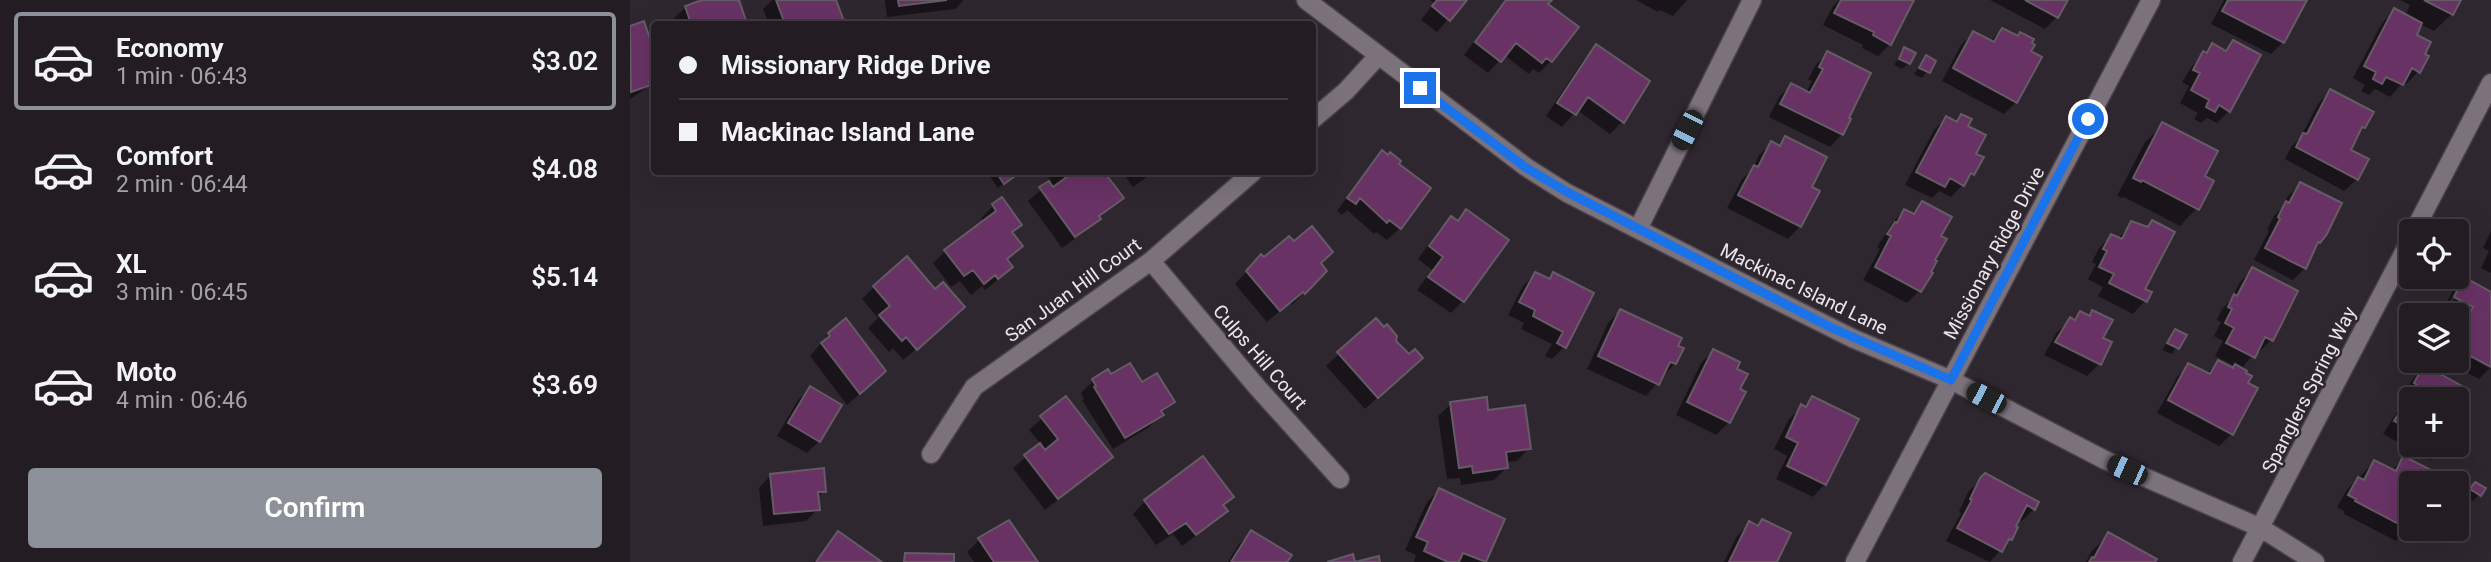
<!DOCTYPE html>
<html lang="en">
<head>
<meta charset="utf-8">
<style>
	:root { --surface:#231d23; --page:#2f2a30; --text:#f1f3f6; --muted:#a3a2a6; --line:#403b41; --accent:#8c9099 }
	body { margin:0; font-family:Roboto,sans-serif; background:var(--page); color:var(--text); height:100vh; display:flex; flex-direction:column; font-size:26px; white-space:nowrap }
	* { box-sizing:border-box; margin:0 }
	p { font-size:23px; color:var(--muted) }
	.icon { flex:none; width:38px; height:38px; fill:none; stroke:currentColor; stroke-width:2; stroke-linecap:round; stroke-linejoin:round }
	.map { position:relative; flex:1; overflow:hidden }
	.details { display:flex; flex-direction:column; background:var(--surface); width:630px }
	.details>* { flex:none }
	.hud { position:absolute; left:21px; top:21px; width:665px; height:154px; border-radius:7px; box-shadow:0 7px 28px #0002,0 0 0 2px var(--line); display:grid; align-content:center; height:154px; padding:0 28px; background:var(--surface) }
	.controls { position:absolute; left:1769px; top:219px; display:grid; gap:14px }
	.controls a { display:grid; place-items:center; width:70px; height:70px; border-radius:7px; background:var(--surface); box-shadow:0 7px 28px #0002,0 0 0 2px var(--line); font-size:35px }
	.end { position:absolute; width:32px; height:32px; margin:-16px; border:9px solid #1a73e8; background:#fff; box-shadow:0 0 0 4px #fff }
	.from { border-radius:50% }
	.car { position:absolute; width:21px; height:42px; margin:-21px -10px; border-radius:9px; box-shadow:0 0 5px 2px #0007; background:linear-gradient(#222 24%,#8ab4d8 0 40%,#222 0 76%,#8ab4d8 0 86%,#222 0) }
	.hud b { display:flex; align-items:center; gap:24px; height:66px; font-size:26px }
	.hud b+b { border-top:2px solid var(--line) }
	.hud i { width:18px; height:18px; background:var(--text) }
	ul { padding:12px 0 0; list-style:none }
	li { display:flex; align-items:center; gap:21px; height:98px; margin:0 14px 10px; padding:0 14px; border:4px solid transparent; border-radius:7px }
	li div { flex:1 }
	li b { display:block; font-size:26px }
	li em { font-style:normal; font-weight:600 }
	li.active { border-color:var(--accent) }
	li>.icon { width:63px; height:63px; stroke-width:1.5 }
	.primary-button { display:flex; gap:14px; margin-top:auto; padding:14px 28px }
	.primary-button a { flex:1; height:80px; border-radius:7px; background:var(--accent); color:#fff; font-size:28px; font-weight:600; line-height:80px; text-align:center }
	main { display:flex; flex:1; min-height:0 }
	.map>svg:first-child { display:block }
	.shadow { fill:#0007; fill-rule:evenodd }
	.building { fill:#683265; stroke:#655b64; stroke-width:2 }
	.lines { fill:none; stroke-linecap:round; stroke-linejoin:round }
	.minor-casing { stroke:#4a434a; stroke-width:21 }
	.minor { stroke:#7c727b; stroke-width:18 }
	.route { stroke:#1a73e8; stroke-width:9 }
	.labels { text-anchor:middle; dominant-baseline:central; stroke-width:5; stroke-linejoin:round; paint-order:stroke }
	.street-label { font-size:19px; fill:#ece6eb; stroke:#2f272f }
</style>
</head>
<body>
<main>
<section class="details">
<ul>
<li class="active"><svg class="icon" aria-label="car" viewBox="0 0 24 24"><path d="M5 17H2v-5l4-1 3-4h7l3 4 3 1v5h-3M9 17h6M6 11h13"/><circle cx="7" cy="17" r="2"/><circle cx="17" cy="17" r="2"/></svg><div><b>Economy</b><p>1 min · 06:43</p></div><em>$3.02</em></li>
<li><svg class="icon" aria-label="car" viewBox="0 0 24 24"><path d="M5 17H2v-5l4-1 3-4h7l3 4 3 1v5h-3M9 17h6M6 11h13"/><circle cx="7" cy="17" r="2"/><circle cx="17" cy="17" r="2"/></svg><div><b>Comfort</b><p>2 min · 06:44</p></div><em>$4.08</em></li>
<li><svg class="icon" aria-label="car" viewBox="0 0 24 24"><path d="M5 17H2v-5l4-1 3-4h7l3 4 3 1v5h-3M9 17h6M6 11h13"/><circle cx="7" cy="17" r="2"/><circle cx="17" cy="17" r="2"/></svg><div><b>XL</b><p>3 min · 06:45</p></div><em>$5.14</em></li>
<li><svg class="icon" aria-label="car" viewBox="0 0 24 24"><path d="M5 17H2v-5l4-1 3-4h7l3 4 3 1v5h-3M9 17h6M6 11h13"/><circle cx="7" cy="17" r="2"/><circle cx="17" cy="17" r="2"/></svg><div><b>Moto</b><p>4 min · 06:46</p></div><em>$3.69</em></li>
</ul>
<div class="primary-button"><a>Confirm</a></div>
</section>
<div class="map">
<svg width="1861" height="562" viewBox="0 0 1861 562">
	<rect width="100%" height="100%" fill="#2f272f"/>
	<!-- shadow -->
	<path class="shadow" d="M78,0H107L115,24H45L43,19L56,7Z
		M142,0H204L213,24H139L133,9Z
		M255,0H334L325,9L257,17Z
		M800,0H835L807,32L791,20L804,3Z
		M875,0H919L916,5L921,61L909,73L903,69L899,74L874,55L858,73L834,55Z
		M1006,0H1057L1043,16L1030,10L1028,12Z
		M1209,0H1282L1260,44L1248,56L1232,48L1233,45L1193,25L1203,6Z
		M1360,0H1436L1427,17L1415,29Z
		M1594,0H1672L1653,42L1641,54L1581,24Z
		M1770,0H1829L1822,14L1804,31L1790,24L1785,35L1793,55L1789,71L1776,84L1773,82L1760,97L1745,89L1739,95L1731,91L1735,85L1723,78L1752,23L1764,11L1775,16L1780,5Z
		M13,23L24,57V83L0,99V27Z
		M1372,30L1387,37L1390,34L1399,52L1386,102L1374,114L1312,81L1331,45L1343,33L1360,42Z
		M1603,42L1599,111L1587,123L1577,118L1571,123L1564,119L1568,113L1550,103L1559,86L1552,82L1562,66L1583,45L1593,51Z
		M966,47L1018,82L992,122L980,134L947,110L932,127L916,116L954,59Z
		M1274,50L1279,63L1272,69L1264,65Z
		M1197,53L1216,118L1212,134L1200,147L1139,117L1149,97L1161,85L1176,92L1182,81L1178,80L1185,66Z
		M1296,57L1304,61L1292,78L1284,74Z
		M1700,91L1734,127L1727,134L1718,151L1727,179L1714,191L1655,159L1661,147L1670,138L1688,104Z
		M1331,116L1344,154L1351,158L1343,174L1321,197L1309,191L1302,198L1275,185L1304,130L1316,118L1325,123Z
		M1533,125L1572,177L1567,208L1550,226L1494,197L1492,198L1487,196L1515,142Z
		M1156,138L1180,188L1170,226L1158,239L1097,208L1112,179L1123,169L1129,155L1142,143L1147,146Z
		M753,153L770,228L757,240L746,232L744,234L717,210L712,215L707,211L740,165Z
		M357,172H380L383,176L368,188Z
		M419,172H472L491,197L456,231L432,248L398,201L421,181L416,174Z
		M492,172H524L503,187Z
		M1670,184L1689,242L1684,247L1675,268L1663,280L1624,260L1639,231L1637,230L1644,216L1652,208L1658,196Z
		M1292,203L1309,237L1289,291L1277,303L1233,280L1250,249L1247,247L1262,223L1274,211L1281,214Z
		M363,206L390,225L381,233L391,246L376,260L381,267L369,279L355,290L352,286L341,295L330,281L321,287L303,263L316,251L354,222L351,218Z
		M836,212L833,301L821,313L787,290L802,270L788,259L809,230L821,218L826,222Z
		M1522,222L1513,290L1519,293L1515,301L1503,314L1468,296L1473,287L1458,279L1466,264L1462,262L1469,248L1482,236L1488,239L1502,223L1516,228Z
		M1861,231V273L1851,268L1859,251L1853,248Z
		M689,264L695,271L662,305L660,302L637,322L605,284L619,269Z
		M1622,269L1641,340L1629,352L1626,351L1611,369L1602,434L1589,446L1527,413L1547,377L1559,365L1576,374L1588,362L1602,369L1605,366L1585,356L1593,341L1584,336L1591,322L1587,320L1592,309L1600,301L1610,282Z
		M905,274L918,280L924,274L961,293L934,347L922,359L915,356L922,344L891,329L894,323L878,315L893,286Z
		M1834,279L1861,294V367L1849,379L1814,360H1827V329L1832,320L1827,315L1813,310L1822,292ZM1825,292H1829L1821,305L1818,304Z
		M244,287L321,320L273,360L263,348L259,352L238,328L248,318L232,299Z
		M990,311L1046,347L1045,363L1016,396L957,369L978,323Z
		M1450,313L1458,317L1462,313L1471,339L1469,364L1457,376L1414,355L1427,332Z
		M746,320L764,340L778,370L735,409L696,366Z
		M1545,331L1554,335L1542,354L1532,350Z
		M199,334L242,383L217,405L180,356Z
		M1083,351L1104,370L1108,389L1114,392L1099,422L1086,435L1046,415L1071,363Z
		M1795,367L1837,391L1827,409V399H1782V444H1815L1801,460L1753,434L1776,398L1773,396L1782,380Z
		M480,377L511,385L543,402L519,427L483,449L452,400L454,399L451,393L463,381Z
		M180,388L189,441L177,453L147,436L168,400Z
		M1182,398L1195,484L1183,497L1146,479L1157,456L1144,449L1159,419Z
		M821,404L857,412L899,448L887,461L876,462L877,467L864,480L831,485L830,478L817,479L808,416Z
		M412,418L480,457L468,469L415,510L383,468L411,444L399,430Z
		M1774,458L1795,483H1782V523L1766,541L1714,514L1715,512L1707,507L1716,491L1744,462L1761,471Z
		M141,475L194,491L187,498L188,509L176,521L133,526L129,488Z
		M1355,475L1404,509L1392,521L1387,519L1380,539L1360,562L1316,541L1331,513L1329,512L1338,492Z
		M1845,484L1849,495L1843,501L1836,496Z
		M809,490L873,519L854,562H784L786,555L775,550L797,502Z
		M602,497L592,507L595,511L583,523L552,546L543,534L526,545L503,514L515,501Z
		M1132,521L1145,562H1094L1107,536L1119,524L1126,527Z
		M379,522L406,562H344L337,552L349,540Z
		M622,532L655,562H598L609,544Z
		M208,533L249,562H184Z
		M1478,535L1523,562H1456L1461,552Z"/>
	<!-- building -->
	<path class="building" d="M72,0H109L117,24H61L55,6Z
		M146,0H206L215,24H155Z
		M268,0H317L269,6Z
		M807,0H837L820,21L802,6Z
		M876,0H922L918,4L949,27L922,62L916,58L912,63L886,43L871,62L845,42Z
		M1211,0H1284L1261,45L1243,35L1244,32L1204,13Z
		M1395,0H1438L1428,18Z
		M1598,0H1677L1654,43L1592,11Z
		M1794,0H1831L1823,15Z
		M1764,8L1792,23L1787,35L1801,42L1795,54L1799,56L1790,73L1782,68L1773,85L1756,77L1752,84L1743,79L1746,72L1734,66Z
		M14,21L24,51V80L19,82L21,85L1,92L0,26Z
		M1372,28L1388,36L1390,32L1404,39L1402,43L1405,45L1401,51L1412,57L1387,103L1323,68L1343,31L1364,42Z
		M1603,40L1631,55L1600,112L1589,105L1585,112L1576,107L1579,100L1561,90L1570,73L1563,70L1573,51L1577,53L1582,43L1596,51Z
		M966,44L1020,81L994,123L958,97L946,115L927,103Z
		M1274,47L1286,53L1280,64L1269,59Z
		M1197,51L1241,73L1219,118L1221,119L1213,135L1150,104L1161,83L1180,93L1193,69L1189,67Z
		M1296,55L1306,61L1300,73L1289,68Z
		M1700,89L1744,112L1735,128L1732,127L1721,150L1739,159L1728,180L1666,147L1673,133L1677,134Z
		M1331,114L1342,119L1338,126L1356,135L1346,154L1354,157L1344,175L1341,173L1334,186L1320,178L1315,187L1286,172L1316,116L1327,122Z
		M1532,122L1588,151L1575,176L1584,181L1569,210L1512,180L1511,182L1503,178Z
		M1155,136L1197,157L1182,187L1190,191L1171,227L1108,195L1124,165L1128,167L1141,141L1150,146Z
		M752,150L758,155L760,152L771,161L769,164L801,188L771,229L759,220L757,223L730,198L726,204L717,198Z
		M366,172H384L385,176L374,184Z
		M435,172H474L494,198L469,216L471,219L445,237L409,187L419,181L423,187L438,176Z
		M1670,182L1712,203L1697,234L1690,243L1688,242L1676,269L1635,248L1650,219L1648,217L1656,201L1659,203Z
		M372,197L392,225L382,232L393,246L377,259L383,267L368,279L365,275L354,284L343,270L334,276L314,250L366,211L362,204Z
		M1292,201L1322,217L1311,236L1317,239L1305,260L1307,261L1301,272L1303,273L1291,292L1245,267L1261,236L1257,234L1265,222L1267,223L1274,209L1284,214Z
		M836,209L879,240L834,302L798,277L813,257L799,246L821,216L828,221Z
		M1522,220L1545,232L1515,289L1522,292L1517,302L1479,283L1484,274L1469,267L1477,251L1473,249L1481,234L1492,239L1501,221L1518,227Z
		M682,226L703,252L691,263L697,271L675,294L673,292L650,311L616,271L631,254L634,257L659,236L664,241Z
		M277,256L305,289L313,282L335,307L287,350L276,337L272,341L249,315L260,306L243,286Z
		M1622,267L1668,291L1643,341L1635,337L1625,358L1596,343L1604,328L1595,323L1602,309L1598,307L1604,294L1607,296Z
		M905,272L920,279L923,272L964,293L936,348L927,343L933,332L903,316L905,310L889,302Z
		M1834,277L1861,292V367L1827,349V331L1829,328L1831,329L1843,307L1824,297Z
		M990,309L1052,338L1048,346L1054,348L1046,364L1040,362L1029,385L968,356Z
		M1462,310L1483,320L1473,338L1482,342L1471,365L1425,342L1440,317L1445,320L1450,311L1460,316Z
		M216,318L256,371L230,394L191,343L200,336L198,333Z
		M746,318L754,327L757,324L767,336L766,341L779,354L785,349L793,358L748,398L707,352Z
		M1545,329L1557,335L1549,349L1537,343Z
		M1083,349L1110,362L1107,369L1118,374L1110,389L1116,392L1100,423L1057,402Z
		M1588,360L1603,368L1605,364L1617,371L1616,373L1622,376L1618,383L1628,388L1603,435L1538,400L1558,363L1580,374Z
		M500,363L512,382L527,373L545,402L531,411L534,415L495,438L464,387L466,386L462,379L478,369L481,374Z
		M1794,365L1839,390L1827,412V399H1782V431L1764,421L1787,385L1784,383Z
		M180,386L212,405L190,442L158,423Z
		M436,396L483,457L428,499L394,455L410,443L415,450L428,439L410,416Z
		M1182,396L1229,419L1196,485L1157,466L1168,443L1156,437L1171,404L1176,407Z
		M857,397L858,410L895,405L901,449L876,452L878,468L843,473L842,466L829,468L820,402Z
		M573,456L604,497L593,505L598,511L566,535L556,523L539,534L514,500Z
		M1773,456L1803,471L1797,483H1782L1780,530L1725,501L1726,499L1718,495L1728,477L1734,480L1744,460L1766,471Z
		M194,468L196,492H188L190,510L144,514L140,474Z
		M1355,473L1409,502L1405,510L1397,505L1386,526L1388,527L1382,540L1379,539L1372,552L1327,528L1342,500L1340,499L1350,478Z
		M1845,482L1856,488L1851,496L1840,489Z
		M809,488L875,519L856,562L833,553L829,562H818L794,551L798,542L786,537Z
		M1132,519L1161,533L1147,562H1099L1119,521L1128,526Z
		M379,520L408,562H364L348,538Z
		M621,530L662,555L657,562H601Z
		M208,531L252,562H186Z
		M1478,532L1527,559L1525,562H1459L1462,557L1464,558Z
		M275,553L324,554V562H274Z
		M723,554L725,562L749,556L750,562H697Z"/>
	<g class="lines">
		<!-- minor casing -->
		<g class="minor-casing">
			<path id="minor" d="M676,0L896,167L937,193L1142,298L1222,338L1321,380L1475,460L1631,528L1685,562
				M682,120L716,91L748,56
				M1008,229L1122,0
				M1784,231L1861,83
				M521,261L627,387L710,479
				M301,454L344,387L521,261L623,172
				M1225,562L1521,0
				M1612,562L1782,237"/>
		</g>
		<!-- minor -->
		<use href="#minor" class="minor"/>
	</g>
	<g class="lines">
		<!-- route -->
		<path class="route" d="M790,88L895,167L937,192L1202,328L1321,380L1458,119"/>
	</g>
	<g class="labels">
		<!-- street labels -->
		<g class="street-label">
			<text transform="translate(1364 253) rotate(-62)">Missionary Ridge Drive</text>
			<text transform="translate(1174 289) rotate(26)">Mackinac Island Lane</text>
			<text transform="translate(443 290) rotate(-36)">San Juan Hill Court</text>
			<text transform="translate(630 357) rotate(49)">Culps Hill Court</text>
			<text transform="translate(1679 390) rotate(-63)">Spanglers Spring Way</text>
		</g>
	</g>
</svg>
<div class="controls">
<a><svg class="icon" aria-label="locate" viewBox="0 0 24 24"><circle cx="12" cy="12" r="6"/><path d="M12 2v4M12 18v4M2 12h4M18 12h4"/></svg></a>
<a><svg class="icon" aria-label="layers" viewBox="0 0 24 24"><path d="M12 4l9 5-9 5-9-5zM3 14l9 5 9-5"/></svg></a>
<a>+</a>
<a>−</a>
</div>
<i class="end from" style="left:1458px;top:119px"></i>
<i class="end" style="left:790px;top:88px"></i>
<i class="car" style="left:1057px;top:130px;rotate:207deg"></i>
<i class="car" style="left:1356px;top:398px;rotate:297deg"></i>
<i class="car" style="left:1497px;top:470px;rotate:294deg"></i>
<div class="hud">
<b><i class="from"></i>Missionary Ridge Drive</b>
<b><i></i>Mackinac Island Lane</b>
</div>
</div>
</main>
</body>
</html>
